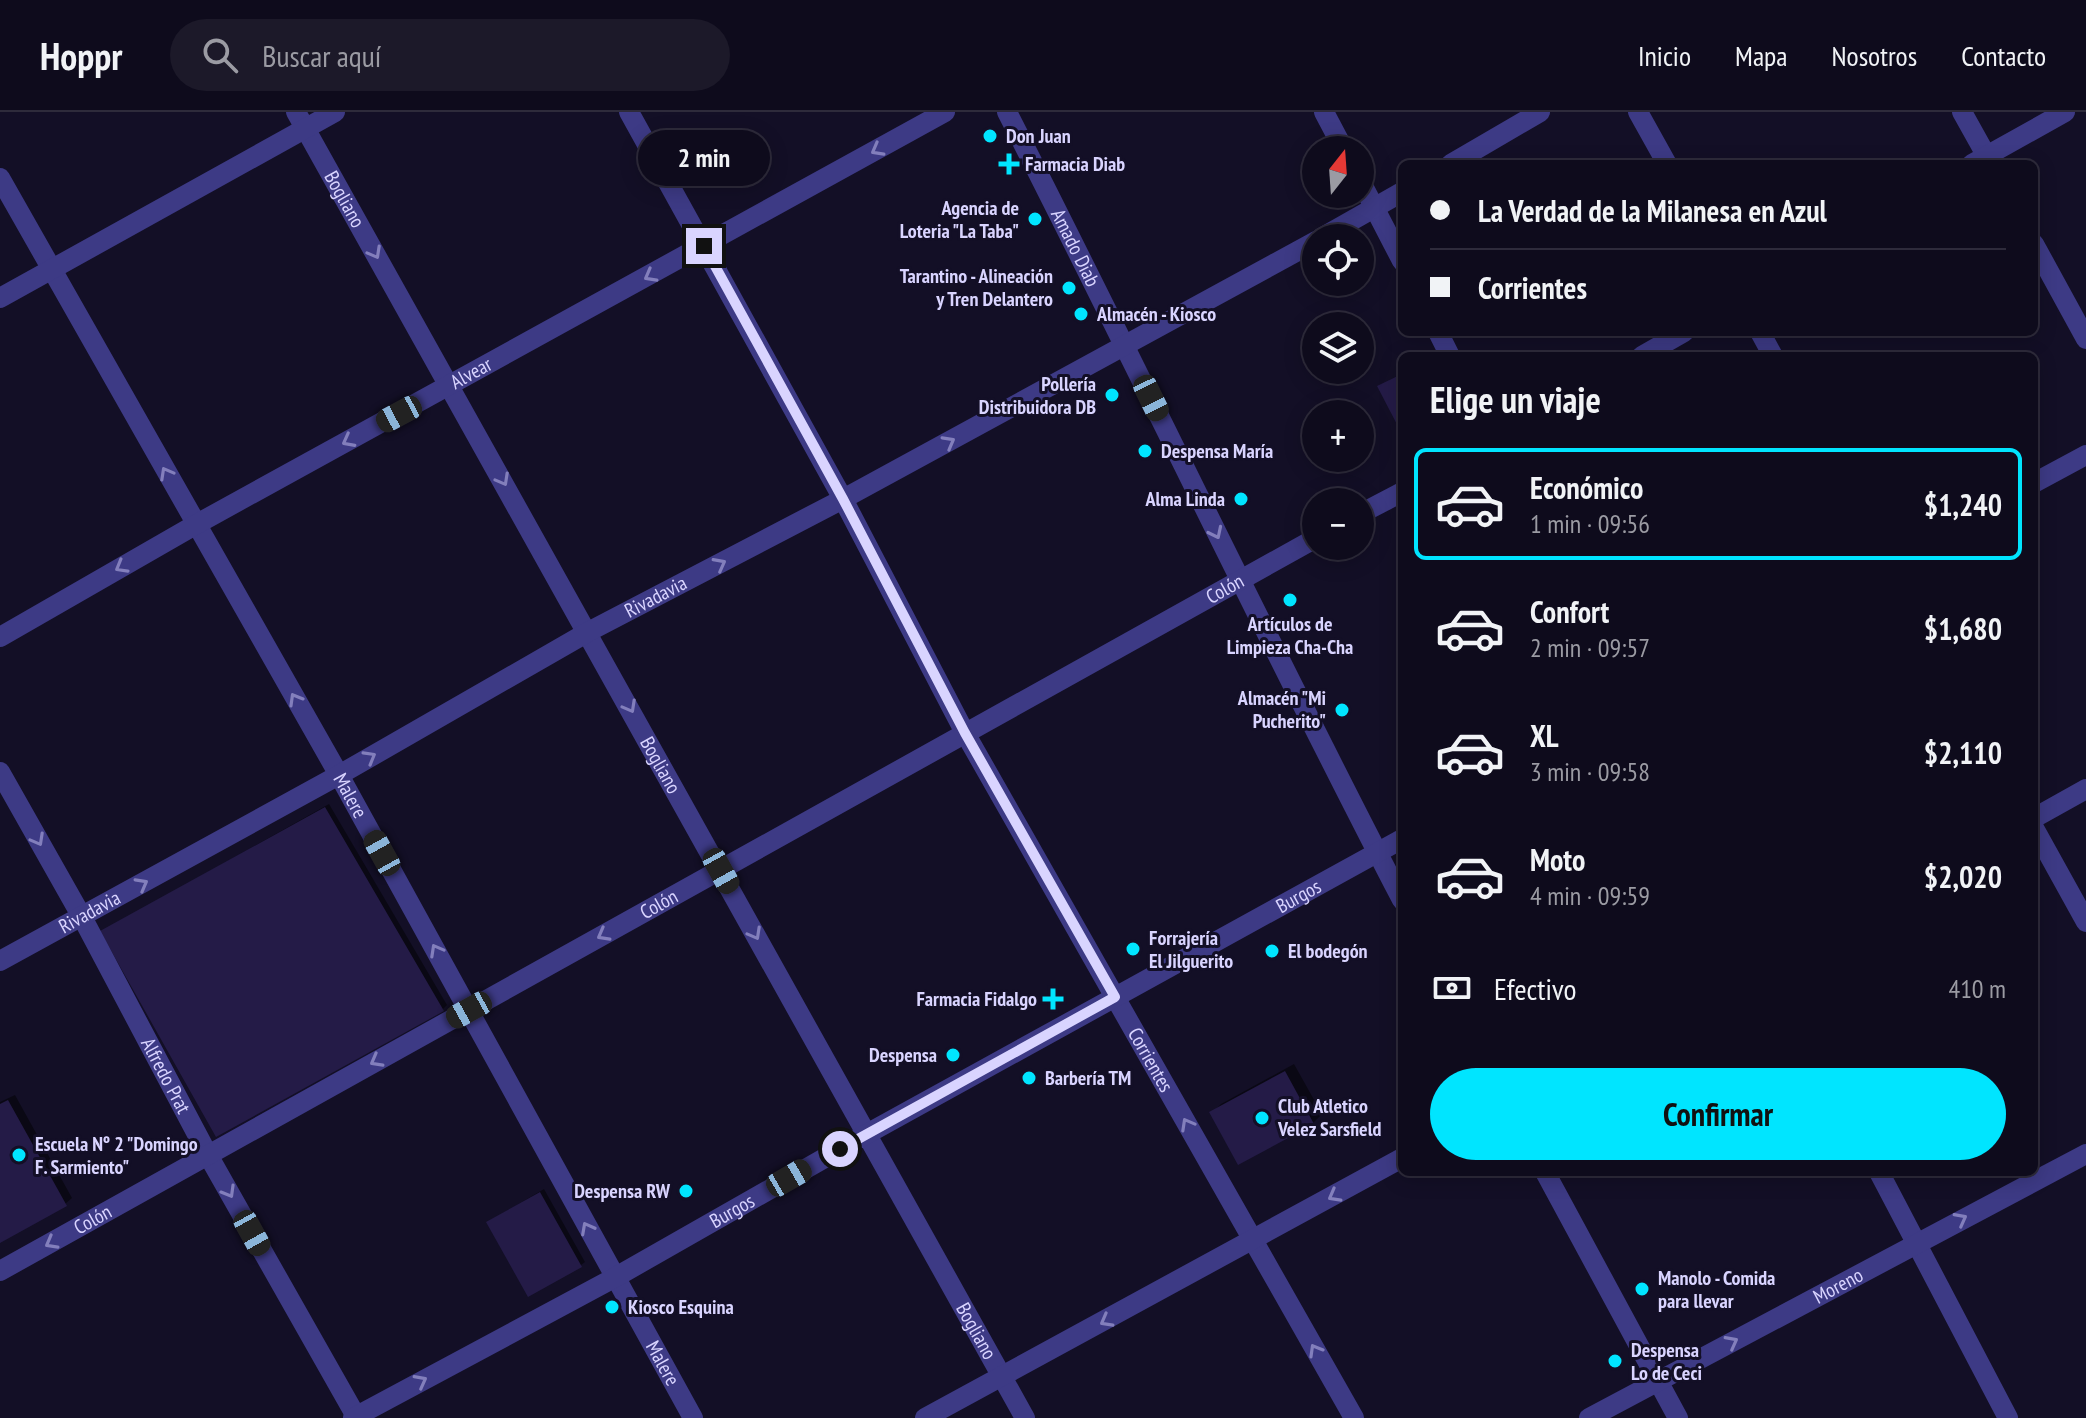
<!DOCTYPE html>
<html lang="es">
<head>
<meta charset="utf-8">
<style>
	:root { --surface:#0e0b1c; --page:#1c1929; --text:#f1f3f6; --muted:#9b9ba3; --line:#2e2b3b; --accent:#00e5ff }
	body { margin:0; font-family:"PT Sans Narrow",sans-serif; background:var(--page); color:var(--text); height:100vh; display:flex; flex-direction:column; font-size:30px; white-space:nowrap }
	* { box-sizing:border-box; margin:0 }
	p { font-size:26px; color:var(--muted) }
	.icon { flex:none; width:44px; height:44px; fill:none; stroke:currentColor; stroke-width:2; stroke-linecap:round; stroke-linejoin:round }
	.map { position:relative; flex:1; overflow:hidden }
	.side { position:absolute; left:1398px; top:240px; width:640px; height:824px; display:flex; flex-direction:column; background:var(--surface); border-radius:12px; box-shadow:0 4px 20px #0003,0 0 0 2px var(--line) }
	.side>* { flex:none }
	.top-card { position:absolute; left:1398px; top:48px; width:640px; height:176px; border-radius:12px; box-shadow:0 4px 20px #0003,0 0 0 2px var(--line); display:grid; align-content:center; height:176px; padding:0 32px; background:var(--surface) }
	.needle { width:52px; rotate:17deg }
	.controls { position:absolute; left:1302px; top:24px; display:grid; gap:16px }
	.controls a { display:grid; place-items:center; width:72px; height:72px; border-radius:50%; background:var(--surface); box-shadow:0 4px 20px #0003,0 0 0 2px var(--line); font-size:40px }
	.end { position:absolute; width:36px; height:36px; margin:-18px; border:10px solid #d9d4ff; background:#111; box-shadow:0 0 0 4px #111 }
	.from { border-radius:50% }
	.bubble { position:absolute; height:56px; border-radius:28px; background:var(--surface); box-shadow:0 4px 20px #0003,0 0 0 2px var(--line); font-size:26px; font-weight:600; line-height:56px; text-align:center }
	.car { position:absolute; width:24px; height:48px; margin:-24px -12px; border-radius:10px; box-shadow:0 0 6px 2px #0007; background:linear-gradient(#222 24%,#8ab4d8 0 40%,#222 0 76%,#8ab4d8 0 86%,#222 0) }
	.top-card b { display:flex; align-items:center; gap:28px; height:76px; font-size:30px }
	.top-card b+b { border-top:2px solid var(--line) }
	.top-card i { width:20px; height:20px; background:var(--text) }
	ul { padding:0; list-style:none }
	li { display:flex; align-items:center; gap:24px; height:112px; margin:0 16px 12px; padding:0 16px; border:4px solid transparent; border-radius:12px }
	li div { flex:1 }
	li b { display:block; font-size:30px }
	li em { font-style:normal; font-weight:600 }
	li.active { border-color:var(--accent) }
	li>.icon { width:72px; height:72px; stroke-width:1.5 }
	h2 { padding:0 32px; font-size:36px; line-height:96px }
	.pay { display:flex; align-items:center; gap:20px; height:88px; padding:0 32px; font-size:30px }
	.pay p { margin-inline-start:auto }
	.primary-button { display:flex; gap:16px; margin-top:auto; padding:16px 32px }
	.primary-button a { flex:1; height:92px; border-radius:48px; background:var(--accent); color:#111; font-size:32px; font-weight:600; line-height:92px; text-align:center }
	header { display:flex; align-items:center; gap:48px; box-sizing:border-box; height:112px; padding:0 40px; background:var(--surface); border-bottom:2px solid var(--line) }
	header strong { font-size:38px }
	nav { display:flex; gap:44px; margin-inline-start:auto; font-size:28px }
	.search { width:560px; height:72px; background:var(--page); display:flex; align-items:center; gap:20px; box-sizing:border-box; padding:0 28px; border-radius:44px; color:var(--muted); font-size:30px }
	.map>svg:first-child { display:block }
	.shadow { fill:#0007 }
	.building { fill:#241b47 }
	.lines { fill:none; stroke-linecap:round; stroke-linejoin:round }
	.minor { stroke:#3d3a85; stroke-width:20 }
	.oneway { stroke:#837fbc }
	.route { stroke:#d9d4ff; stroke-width:10 }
	.poi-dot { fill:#00e5ff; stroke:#130f26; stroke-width:3 }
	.labels { text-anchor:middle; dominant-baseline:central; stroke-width:6; stroke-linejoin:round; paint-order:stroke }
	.poi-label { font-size:20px; font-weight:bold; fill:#d9d4ff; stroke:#130f26; text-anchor:start }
	.street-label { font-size:20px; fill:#d9d4ff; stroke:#130f26 }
</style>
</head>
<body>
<header>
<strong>Hoppr</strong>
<div class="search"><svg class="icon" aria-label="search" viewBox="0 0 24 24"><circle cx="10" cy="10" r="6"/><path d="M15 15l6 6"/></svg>Buscar aquí</div>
<nav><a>Inicio</a><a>Mapa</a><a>Nosotros</a><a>Contacto</a></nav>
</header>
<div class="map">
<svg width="2086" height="1306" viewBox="0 0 2086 1306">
	<rect width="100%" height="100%" fill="#130f26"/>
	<!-- shadow -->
	<path class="shadow" d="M329,692L447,893L443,897L103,819Z
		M1294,952L1322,1002L1313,1011L1212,1001L1221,992Z
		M15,983L72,1086L65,1092L0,1128V990Z
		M544,1077L585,1150L581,1153L488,1110Z"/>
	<!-- building -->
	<path class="building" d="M1402,262V322L1377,274Z
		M325,695L444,899L216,1025L100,819Z
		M1285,959L1314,1012L1238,1053L1209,1000Z
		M8,988L67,1094L0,1131V992Z
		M540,1080L582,1155L528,1185L486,1110Z"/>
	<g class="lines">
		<!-- minor -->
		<g class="minor">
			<path id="s1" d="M296,0L1025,1306"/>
			<path id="s2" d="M629,0L843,387L965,621L1354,1306"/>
			<path id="s3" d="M1007,0C1141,262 1266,527 1402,788"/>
			<path d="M1324,0L1344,38"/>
			<path d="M1638,0L1667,52"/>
			<path d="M1962,0L1991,52"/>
			<path d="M1451,52L1540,0"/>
			<path d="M1972,52L2065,0"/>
			<path id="s4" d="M0,66L339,663L693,1306"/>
			<path d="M1360,68L1402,149"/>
			<path d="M1321,126L1402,80"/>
			<path d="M2034,132L2086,227"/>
			<path d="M0,186L335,0"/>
			<path d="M1438,220L1450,244"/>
			<path d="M1760,220L1773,244"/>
			<path d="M1642,244L1684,220"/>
			<path d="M2034,371L2086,343"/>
			<path d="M1360,402L1402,380"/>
			<path id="s5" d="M0,525L195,413L945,0"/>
			<path id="s6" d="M0,660L82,805L208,1043L357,1306"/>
			<path d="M2034,706L2086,677"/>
			<path d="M2034,716L2086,810"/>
			<path id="s7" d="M0,849L339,663L588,520L843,387L1316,129"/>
			<path d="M1545,1060L1678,1306"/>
			<path d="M1879,1060L2008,1306"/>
			<path id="s8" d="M0,1159L1316,426"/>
			<path id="s9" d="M353,1306L614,1166L865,1023L1402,727"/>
			<path d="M925,1306L1402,1046"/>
			<path id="s10" d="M1589,1306L2086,1042"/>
		</g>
	</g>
	<!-- one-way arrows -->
	<defs><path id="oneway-chevron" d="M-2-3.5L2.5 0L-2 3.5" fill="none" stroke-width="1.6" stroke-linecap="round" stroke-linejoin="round" transform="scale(2)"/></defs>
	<g class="oneway">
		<use href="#oneway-chevron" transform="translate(877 38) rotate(151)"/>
		<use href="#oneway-chevron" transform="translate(375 141) rotate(61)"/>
		<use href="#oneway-chevron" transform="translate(650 164) rotate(151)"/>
		<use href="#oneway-chevron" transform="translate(348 329) rotate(152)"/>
		<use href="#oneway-chevron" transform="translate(949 330) rotate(-29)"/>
		<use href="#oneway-chevron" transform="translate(166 361) rotate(-119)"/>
		<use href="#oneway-chevron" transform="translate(503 368) rotate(61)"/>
		<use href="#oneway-chevron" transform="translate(1216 421) rotate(64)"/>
		<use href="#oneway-chevron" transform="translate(720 452) rotate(-28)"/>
		<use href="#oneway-chevron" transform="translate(121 455) rotate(150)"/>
		<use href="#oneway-chevron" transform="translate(295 587) rotate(-120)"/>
		<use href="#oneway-chevron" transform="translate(630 595) rotate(61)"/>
		<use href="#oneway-chevron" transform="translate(370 645) rotate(-30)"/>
		<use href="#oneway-chevron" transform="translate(38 728) rotate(61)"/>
		<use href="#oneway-chevron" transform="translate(142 772) rotate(-29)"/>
		<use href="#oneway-chevron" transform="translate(755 822) rotate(61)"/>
		<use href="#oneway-chevron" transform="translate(603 823) rotate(151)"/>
		<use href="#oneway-chevron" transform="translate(436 838) rotate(-119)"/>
		<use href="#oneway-chevron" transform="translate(376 949) rotate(151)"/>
		<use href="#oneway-chevron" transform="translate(1187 1012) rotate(-119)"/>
		<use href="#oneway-chevron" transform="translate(229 1080) rotate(60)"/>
		<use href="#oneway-chevron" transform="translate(1334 1084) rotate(151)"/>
		<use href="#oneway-chevron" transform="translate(1961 1107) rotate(-28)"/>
		<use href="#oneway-chevron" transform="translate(587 1116) rotate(-118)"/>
		<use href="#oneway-chevron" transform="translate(51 1131) rotate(151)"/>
		<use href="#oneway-chevron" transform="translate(1106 1209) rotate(151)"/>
		<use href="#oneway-chevron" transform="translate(1732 1230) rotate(-28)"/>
		<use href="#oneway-chevron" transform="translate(1315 1238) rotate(-120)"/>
		<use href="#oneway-chevron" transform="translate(421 1269) rotate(-28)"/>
	</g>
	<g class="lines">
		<!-- route -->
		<path class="route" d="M704,134L843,387L965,621L1115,885L840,1037"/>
	</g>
	<!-- markers -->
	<g class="poi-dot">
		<circle cx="990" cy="24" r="8"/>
		<path d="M1005 40h8v8h8v8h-8v8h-8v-8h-8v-8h8z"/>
		<circle cx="1035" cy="107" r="8"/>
		<circle cx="1069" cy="176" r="8"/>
		<circle cx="1081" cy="202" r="8"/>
		<circle cx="1112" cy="283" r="8"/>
		<circle cx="1145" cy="339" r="8"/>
		<circle cx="1241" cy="387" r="8"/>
		<circle cx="1290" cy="488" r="8"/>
		<circle cx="1342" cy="598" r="8"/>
		<circle cx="1133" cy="837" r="8"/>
		<circle cx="1272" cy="839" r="8"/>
		<path d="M1049 875h8v8h8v8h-8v8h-8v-8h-8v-8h8z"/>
		<circle cx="953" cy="943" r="8"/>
		<circle cx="1029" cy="966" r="8"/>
		<circle cx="1262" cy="1006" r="8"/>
		<circle cx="19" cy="1043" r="8"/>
		<circle cx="686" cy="1079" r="8"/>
		<circle cx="1642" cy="1177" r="8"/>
		<circle cx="612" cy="1195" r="8"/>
		<circle cx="1615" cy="1249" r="8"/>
	</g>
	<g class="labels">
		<!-- poi labels -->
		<g class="poi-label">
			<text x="1006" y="24">Don Juan</text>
			<text x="1025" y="52">Farmacia Diab</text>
			<text x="1019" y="96" text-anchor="end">Agencia de<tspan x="1019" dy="23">Loteria "La Taba"</tspan></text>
			<text x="1053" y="164" text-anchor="end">Tarantino - Alineación<tspan x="1053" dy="23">y Tren Delantero</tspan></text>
			<text x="1097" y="202">Almacén - Kiosco</text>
			<text x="1096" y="272" text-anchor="end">Pollería<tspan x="1096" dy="23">Distribuidora DB</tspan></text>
			<text x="1161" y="339">Despensa María</text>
			<text x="1225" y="387" text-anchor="end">Alma Linda</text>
			<text x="1290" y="512" text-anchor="middle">Artículos de<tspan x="1290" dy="23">Limpieza Cha-Cha</tspan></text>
			<text x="1326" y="586" text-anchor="end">Almacén "Mi<tspan x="1326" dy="23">Pucherito"</tspan></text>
			<text x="1149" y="826">Forrajería<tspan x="1149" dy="23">El Jilguerito</tspan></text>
			<text x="1288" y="839">El bodegón</text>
			<text x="1037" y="887" text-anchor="end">Farmacia Fidalgo</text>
			<text x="937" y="943" text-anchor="end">Despensa</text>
			<text x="1045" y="966">Barbería TM</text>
			<text x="1278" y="994">Club Atletico<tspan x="1278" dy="23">Velez Sarsfield</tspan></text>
			<text x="35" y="1032">Escuela Nº 2 "Domingo<tspan x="35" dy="23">F. Sarmiento"</tspan></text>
			<text x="670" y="1079" text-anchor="end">Despensa RW</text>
			<text x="1658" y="1166">Manolo - Comida<tspan x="1658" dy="23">para llevar</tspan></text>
			<text x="628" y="1195">Kiosco Esquina</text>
			<text x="1631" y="1238">Despensa<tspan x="1631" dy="23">Lo de Ceci</tspan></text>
		</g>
		<!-- street labels -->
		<g class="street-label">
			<text stroke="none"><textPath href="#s1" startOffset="100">Bogliano</textPath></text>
			<text stroke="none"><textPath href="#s3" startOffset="152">Amado Diab</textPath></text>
			<text stroke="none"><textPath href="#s5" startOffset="540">Alvear</textPath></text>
			<text stroke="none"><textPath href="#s8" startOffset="1402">Colón</textPath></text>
			<text stroke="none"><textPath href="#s7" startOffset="750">Rivadavia</textPath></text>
			<text stroke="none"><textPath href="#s1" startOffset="748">Bogliano</textPath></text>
			<text stroke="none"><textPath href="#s4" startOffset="710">Malere</textPath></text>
			<text stroke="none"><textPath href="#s9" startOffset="1080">Burgos</textPath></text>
			<text stroke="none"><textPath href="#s8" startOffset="754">Colón</textPath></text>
			<text stroke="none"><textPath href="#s7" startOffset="102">Rivadavia</textPath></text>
			<text stroke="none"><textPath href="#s2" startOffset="1082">Corrientes</textPath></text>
			<text stroke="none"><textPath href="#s6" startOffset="346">Alfredo Prat</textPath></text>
			<text stroke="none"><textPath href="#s9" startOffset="432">Burgos</textPath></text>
			<text stroke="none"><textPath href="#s8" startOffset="106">Colón</textPath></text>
			<text stroke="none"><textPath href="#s10" startOffset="282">Moreno</textPath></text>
			<text stroke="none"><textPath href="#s1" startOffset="1396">Bogliano</textPath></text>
			<text stroke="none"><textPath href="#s4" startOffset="1358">Malere</textPath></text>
		</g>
	</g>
</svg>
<div class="controls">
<a><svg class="needle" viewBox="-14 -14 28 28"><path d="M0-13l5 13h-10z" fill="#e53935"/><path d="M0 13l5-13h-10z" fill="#9b9ba3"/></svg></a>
<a><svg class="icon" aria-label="locate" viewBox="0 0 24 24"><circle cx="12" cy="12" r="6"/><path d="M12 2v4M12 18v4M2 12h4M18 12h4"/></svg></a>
<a><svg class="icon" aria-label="layers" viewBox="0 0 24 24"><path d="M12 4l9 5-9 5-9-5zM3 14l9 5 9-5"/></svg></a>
<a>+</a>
<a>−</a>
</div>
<i class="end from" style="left:840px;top:1037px"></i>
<i class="end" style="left:704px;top:134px"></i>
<div class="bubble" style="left:638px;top:18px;width:132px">2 min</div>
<i class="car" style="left:1151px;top:286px;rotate:154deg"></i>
<i class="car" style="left:399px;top:302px;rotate:242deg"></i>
<i class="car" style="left:382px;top:741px;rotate:331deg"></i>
<i class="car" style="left:721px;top:759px;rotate:151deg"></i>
<i class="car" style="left:469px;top:898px;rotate:241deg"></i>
<i class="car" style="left:789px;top:1066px;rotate:60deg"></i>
<i class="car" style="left:252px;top:1121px;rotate:151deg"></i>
<div class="top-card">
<b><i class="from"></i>La Verdad de la Milanesa en Azul</b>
<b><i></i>Corrientes</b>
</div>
<section class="side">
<h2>Elige un viaje</h2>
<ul>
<li class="active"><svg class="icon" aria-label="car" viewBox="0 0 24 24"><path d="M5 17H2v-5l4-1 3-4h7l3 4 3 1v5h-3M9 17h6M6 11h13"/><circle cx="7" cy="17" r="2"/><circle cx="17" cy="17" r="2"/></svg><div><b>Económico</b><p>1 min · 09:56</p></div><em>$1,240</em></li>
<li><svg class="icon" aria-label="car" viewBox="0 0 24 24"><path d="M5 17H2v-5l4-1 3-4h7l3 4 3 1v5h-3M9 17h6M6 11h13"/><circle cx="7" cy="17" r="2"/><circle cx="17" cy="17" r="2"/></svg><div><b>Confort</b><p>2 min · 09:57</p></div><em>$1,680</em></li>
<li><svg class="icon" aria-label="car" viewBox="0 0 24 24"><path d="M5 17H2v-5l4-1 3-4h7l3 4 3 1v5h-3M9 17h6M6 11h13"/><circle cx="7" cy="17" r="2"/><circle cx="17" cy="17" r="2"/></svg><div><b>XL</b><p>3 min · 09:58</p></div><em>$2,110</em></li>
<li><svg class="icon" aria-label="car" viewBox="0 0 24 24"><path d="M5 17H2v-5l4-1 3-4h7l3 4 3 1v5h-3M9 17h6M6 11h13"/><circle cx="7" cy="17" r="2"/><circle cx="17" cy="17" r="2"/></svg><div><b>Moto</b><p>4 min · 09:59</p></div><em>$2,020</em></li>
</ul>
<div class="pay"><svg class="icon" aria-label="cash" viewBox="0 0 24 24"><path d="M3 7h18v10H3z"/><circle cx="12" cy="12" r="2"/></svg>Efectivo<p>410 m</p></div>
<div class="primary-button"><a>Confirmar</a></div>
</section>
</div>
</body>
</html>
